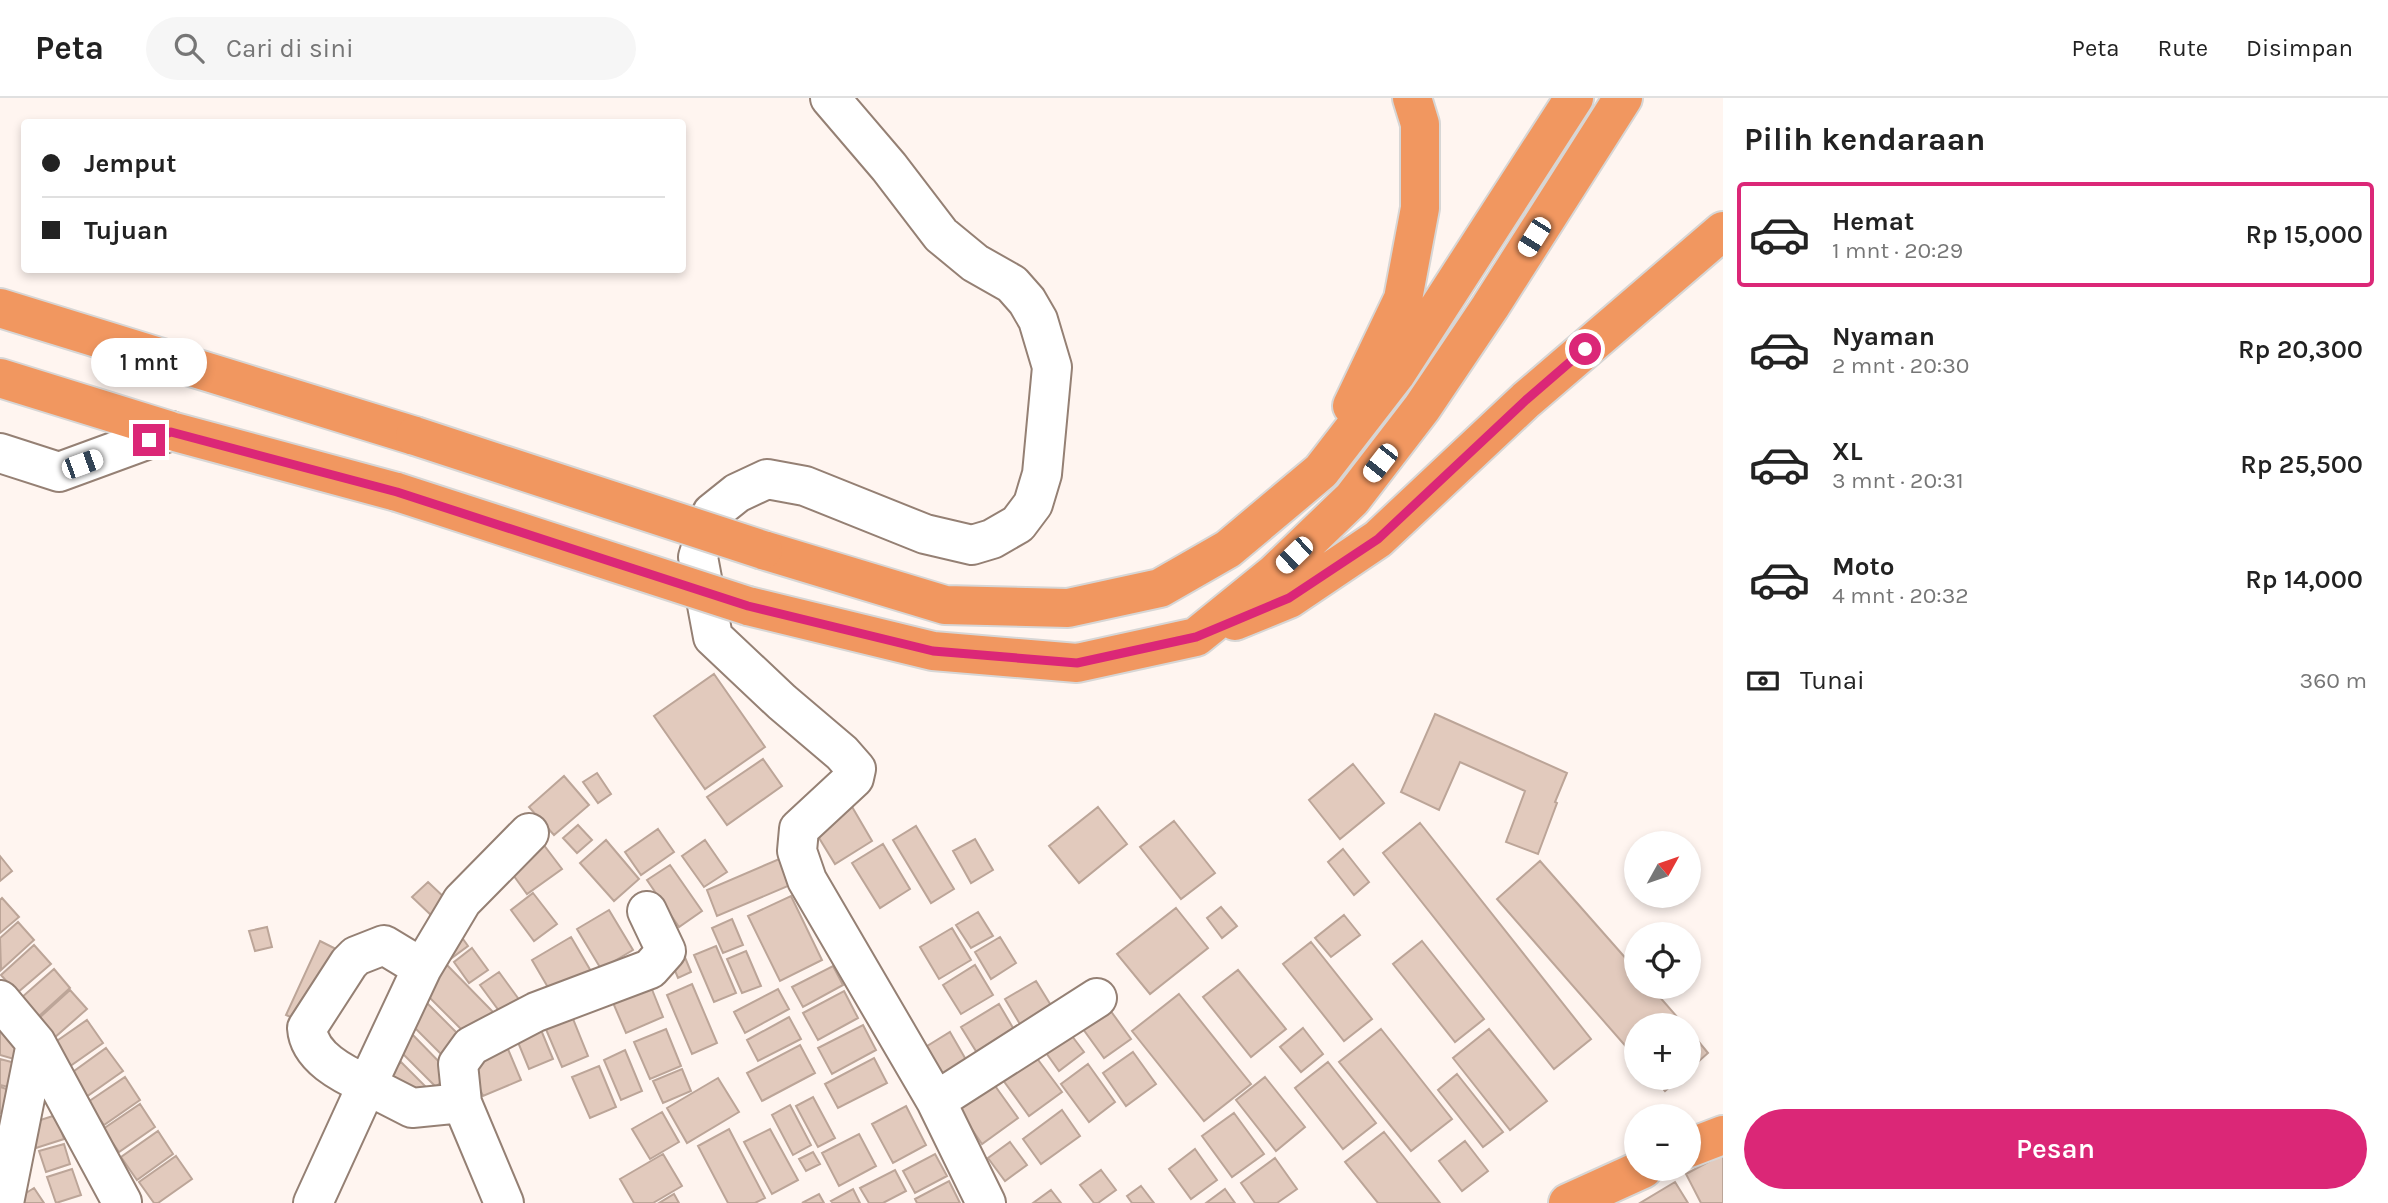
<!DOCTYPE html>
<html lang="id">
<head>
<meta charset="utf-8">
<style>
	:root { --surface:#fff; --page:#f6f6f6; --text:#222; --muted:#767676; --line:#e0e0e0; --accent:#db2777 }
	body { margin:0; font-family:Karla,sans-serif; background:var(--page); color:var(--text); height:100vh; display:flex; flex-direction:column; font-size:26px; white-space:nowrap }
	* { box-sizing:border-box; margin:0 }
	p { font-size:23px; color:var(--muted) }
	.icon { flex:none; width:38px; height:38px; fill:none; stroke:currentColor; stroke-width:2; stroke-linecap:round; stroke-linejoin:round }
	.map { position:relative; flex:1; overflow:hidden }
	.sheet { display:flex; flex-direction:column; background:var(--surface); width:665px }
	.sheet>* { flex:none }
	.hud { position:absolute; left:21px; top:21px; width:665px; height:154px; border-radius:7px; box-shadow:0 4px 10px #0003; display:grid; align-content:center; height:154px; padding:0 21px; background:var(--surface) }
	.needle { width:46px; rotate:50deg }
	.controls { position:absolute; left:1624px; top:733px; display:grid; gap:14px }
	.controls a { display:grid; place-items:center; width:77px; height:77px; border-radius:50%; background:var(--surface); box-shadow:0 4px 10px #0003; font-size:35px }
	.end { position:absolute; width:32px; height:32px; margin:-16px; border:9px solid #db2777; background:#fff; box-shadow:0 0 0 4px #fff }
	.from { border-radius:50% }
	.bubble { position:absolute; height:49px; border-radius:24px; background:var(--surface); box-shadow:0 4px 10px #0003; font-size:23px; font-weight:600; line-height:49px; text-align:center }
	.car { position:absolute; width:21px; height:42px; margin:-21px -10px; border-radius:9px; box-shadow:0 0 5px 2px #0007; background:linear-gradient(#fff 24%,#345 0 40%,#fff 0 76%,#345 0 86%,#fff 0) }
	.hud b { display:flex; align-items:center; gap:24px; height:66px; font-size:26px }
	.hud b+b { border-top:2px solid var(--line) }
	.hud i { width:18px; height:18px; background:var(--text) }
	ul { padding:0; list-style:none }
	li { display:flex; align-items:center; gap:21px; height:105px; margin:0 14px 10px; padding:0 7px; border:4px solid transparent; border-radius:7px }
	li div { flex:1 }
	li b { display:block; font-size:26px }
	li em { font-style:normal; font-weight:600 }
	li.current { border-color:var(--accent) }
	li>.icon { width:63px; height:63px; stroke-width:1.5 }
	h2 { padding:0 21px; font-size:32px; line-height:84px }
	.pay { display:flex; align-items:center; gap:18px; height:77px; padding:0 21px; font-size:26px }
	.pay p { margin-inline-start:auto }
	.button { display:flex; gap:14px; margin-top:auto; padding:14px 21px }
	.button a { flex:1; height:80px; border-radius:42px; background:var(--accent); color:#fff; font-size:28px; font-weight:600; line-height:80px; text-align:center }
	header { display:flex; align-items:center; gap:42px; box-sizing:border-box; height:98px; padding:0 35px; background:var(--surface); border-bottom:2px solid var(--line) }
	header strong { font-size:33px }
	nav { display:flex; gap:38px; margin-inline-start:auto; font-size:24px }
	.search { width:490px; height:63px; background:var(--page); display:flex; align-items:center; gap:18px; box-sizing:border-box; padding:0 24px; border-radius:38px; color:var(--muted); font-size:26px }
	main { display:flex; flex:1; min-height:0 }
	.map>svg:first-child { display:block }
	.building { fill:#e2cabd; stroke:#bca598; stroke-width:2 }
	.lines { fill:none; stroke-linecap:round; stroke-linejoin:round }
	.minor-casing { stroke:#958074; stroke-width:42 }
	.highway-casing { stroke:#d7d6d5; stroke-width:42 }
	.minor { stroke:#fff; stroke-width:38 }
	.highway { stroke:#f19760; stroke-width:38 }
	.highway-bridge-casing { stroke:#d7d6d5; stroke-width:42; stroke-linecap:butt }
	.highway-bridge { stroke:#f19760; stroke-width:38 }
	.route { stroke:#db2777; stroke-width:9 }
</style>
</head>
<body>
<header>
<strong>Peta</strong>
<div class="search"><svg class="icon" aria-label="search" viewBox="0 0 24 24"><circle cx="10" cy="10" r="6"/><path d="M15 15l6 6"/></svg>Cari di sini</div>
<nav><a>Peta</a><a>Rute</a><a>Disimpan</a></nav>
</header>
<main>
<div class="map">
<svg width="1723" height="1105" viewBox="0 0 1723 1105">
	<rect width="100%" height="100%" fill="#fff5f0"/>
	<!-- building -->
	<path class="building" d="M714,576L765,649L705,691L654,618Z
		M1435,616L1567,675L1555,704L1557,705L1538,756L1506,744L1525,693L1460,664L1439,712L1401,694Z
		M763,661L782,688L727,727L707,699Z
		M1353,666L1384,705L1340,741L1309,702Z
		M597,675L611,696L598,705L583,684Z
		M564,678L589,707L554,737L529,709Z
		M851,707L872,743L835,766L813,730Z
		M1098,709L1127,746L1079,785L1049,748Z
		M1174,723L1215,775L1181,801L1140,749Z
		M1420,725L1591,941L1554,971L1383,755Z
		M578,727L592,742L577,755L563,740Z
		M916,728L954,791L931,805L893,742Z
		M658,731L674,754L641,777L625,754Z
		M537,738L562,771L527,796L503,763Z
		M975,741L993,772L971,785L953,753Z
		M606,742L639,781L614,803L580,765Z
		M705,742L727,774L704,789L682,758Z
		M883,746L910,791L880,810L852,765Z
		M1343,751L1369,784L1354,797L1328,764Z
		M0,758L12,773L0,783Z
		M784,759L795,785L717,818L707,792Z
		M1540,763L1636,872V889H1651L1685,928H1636V960L1497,801Z
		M670,767L702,813L679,829L647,782Z
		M428,784L447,802L432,818L412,799Z
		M533,795L557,826L534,843L511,812Z
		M791,798L822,862L780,883L748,818Z
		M2,800L19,819L0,835V802Z
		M1221,809L1237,828L1222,840L1207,820Z
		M1176,810L1208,850L1150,896L1117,856Z
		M609,812L633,852L601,871L577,831Z
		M978,814L993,838L971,850L956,827Z
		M1344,817L1360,837L1331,859L1315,840Z
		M732,821L743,847L723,855L712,830Z
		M18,824L34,842L1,872L0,840Z
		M267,829L272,849L255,853L249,833Z
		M952,830L971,862L939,881L920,849Z
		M458,834L468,848L449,862Z
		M571,839L592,875L553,898L532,862Z
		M1000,839L1016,865L991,881L975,854Z
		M320,843L338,852L304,925L286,917Z
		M1422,843L1484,921L1455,944L1393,866Z
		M1311,844L1372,921L1344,943L1283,866Z
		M34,847L51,866L17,895L1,877Z
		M716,848L736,895L714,904L694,857Z
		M472,850L488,872L469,885L454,864Z
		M746,853L761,888L742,895L727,861Z
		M684,857L691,874L678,880L671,863Z
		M447,867L493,914L468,938L422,892Z
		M975,867L993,897L961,916L943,887Z
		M833,868L843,887L803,909L792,889Z
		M54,871L70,890L38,919L21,900Z
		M1238,872L1286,931L1251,959L1203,899Z
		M499,874L523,907L505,921L480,887Z
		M1036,883L1055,914L1024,933L1005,901Z
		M649,884L663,919L626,935L611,900Z
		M692,886L717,945L692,956L667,897Z
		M778,891L789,911L745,935L734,914Z
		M70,892L87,911L54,940L37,922Z
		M844,893L858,920L818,942L803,915Z
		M1179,896L1251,986L1204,1023L1132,933Z
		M426,904L468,946L450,965L407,922Z
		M999,906L1016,935L979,958L961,929Z
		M569,911L588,958L562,969L542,922Z
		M1110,912L1131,941L1104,960L1083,931Z
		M789,919L801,941L758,963L747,942Z
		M87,922L103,945L66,971L51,947Z
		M539,927L553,961L529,971L515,937Z
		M863,927L876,952L832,976L818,950Z
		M1303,930L1323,956L1301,974L1280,949Z
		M0,931L27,939L21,963L0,957Z
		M666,931L681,968L650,981L634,944Z
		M1381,931L1452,1021L1411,1053L1339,964Z
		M1489,931L1547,1003L1510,1032L1453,960Z
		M1689,932L1708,955L1689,972Z
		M410,934L450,975L436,989L396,949Z
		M950,934L969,967L938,985L919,953Z
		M1069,934L1084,954L1059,973L1044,952Z
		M505,944L521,982L483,998L466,960Z
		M800,947L815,975L762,1003L747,975Z
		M106,950L123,973L86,999L70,976Z
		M625,952L642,993L621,1002L604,962Z
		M1133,954L1156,986L1126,1008L1103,975Z
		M1033,955L1062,994L1029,1018L1000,978Z
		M874,960L887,985L838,1010L825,986Z
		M0,961L19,966L13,990L0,987Z
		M401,964L426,989L409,1007L384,982Z
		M1328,964L1376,1025L1343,1051L1295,990Z
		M1088,966L1115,1004L1089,1024L1061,986Z
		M599,968L616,1009L590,1020L572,979Z
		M682,971L691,993L663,1005L653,983Z
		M1457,976L1503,1034L1483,1049L1438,992Z
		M125,979L140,1002L104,1027L88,1004Z
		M1265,979L1305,1029L1276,1053L1236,1002Z
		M718,980L739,1014L687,1045L667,1010Z
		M1654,980H1680L1665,993Z
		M993,985L1018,1020L982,1046L958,1011Z
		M0,989L13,993L6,1017L0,1015Z
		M813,999L835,1040L818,1049L796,1008Z
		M140,1006L155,1029L119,1054L103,1031Z
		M790,1007L811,1047L793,1057L772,1017Z
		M906,1008L926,1047L893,1065L872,1026Z
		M1062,1012L1080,1038L1041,1066L1023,1041Z
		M662,1014L679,1044L650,1061L632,1031Z
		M1234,1015L1264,1056L1232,1079L1202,1038Z
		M56,1017L64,1041L36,1050L28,1026Z
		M729,1031L765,1100L755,1105H728L698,1048Z
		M770,1031L798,1082L772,1096L744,1044Z
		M158,1033L173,1056L137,1082L121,1059Z
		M1384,1034L1440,1105H1378L1345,1064Z
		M859,1036L876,1068L839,1088L822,1055Z
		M1465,1043L1488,1073L1462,1093L1439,1063Z
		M1010,1044L1027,1067L1005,1083L988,1060Z
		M64,1046L70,1066L46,1074L39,1053Z
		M1195,1051L1217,1082L1191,1101L1169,1071Z
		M813,1054L820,1066L806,1073L799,1061Z
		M663,1056L682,1088L653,1105H634L620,1081Z
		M935,1056L947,1078L915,1095L903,1073Z
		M1723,1056V1105H1701L1686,1076Z
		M176,1058L192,1081L158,1105H154L139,1084Z
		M1275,1060L1297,1091L1277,1105H1255L1241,1085Z
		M72,1071L81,1097L56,1105L47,1079Z
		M895,1072L906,1093L883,1105H869L860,1090Z
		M1101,1072L1116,1092L1098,1105H1094L1080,1087Z
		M949,1083L960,1105H917L915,1101Z
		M1675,1084L1688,1105H1640Z
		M1141,1088L1154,1105H1132L1127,1098Z
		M34,1090L44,1105H10Z
		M853,1091L860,1105H833L831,1103Z
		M1225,1091L1235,1105H1206Z
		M1051,1092L1061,1105H1033Z
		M674,1096L679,1105H659Z
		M819,1096L824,1105H802Z"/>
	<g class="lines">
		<!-- minor casing -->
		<g class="minor-casing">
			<path id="minor" d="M830,0L889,69L941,137L975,165L1012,186L1027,203L1038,222L1052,269L1042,376L1033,406L1018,426L992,441L972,447L925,436L805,388L767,381L737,395L712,415L698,459L713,539L782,604L842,655L856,671L854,680L799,731L797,753L807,782L936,1003L986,1105
				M0,355L59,374L171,333
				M422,870L384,847L356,858L349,865L307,930C309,959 343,976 367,987L422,870L462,803L529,735
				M0,902L36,945L122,1104
				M936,1003L1097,900
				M4,1105L36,945
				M313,1105L367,987L412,1010L462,1005
				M504,1105L462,1005L458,966L471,948L536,914L650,871L666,853L647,813"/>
		</g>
		<!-- highway casing -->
		<g class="highway-casing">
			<path id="highway" d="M0,210L415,338
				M0,280L171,333L397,394
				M1352,308L1403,201L1420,110V26L1412,0
				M763,452L945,507L1068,510L1160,490L1228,451L1321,373L1396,276L1574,0
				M748,508L933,553L1077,565L1196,539L1275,475L1352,401L1422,310L1490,209L1623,0
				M1235,523L1289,501L1378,441L1526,302L1723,133
				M1689,1050L1723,1037
				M1568,1105L1643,1071"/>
		</g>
		<!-- minor -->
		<use href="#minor" class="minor"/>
		<!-- highway -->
		<use href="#highway" class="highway"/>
		<!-- highway-bridge casing -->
		<g class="highway-bridge-casing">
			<path id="highway-bridge" d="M415,338L763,452
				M397,394L748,508"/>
		</g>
		<!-- highway-bridge -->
		<use href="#highway-bridge" class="highway-bridge"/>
	</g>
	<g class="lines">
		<!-- route -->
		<path class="route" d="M149,342L171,334L397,394L748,508L933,553L1077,565L1196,539L1289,500L1378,441L1526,302L1585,251"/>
	</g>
</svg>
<div class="controls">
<a><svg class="needle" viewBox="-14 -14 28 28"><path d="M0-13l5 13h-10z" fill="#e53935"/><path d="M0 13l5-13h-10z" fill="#767676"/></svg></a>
<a><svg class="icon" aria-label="locate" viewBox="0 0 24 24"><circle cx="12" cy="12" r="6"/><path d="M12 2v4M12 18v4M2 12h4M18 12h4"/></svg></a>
<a>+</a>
<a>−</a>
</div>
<i class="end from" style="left:1585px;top:251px"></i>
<i class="end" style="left:149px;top:342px"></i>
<div class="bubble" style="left:91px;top:240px;width:116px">1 mnt</div>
<i class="car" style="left:1534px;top:139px;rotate:212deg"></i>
<i class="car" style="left:1380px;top:365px;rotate:218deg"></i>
<i class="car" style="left:82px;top:366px;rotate:70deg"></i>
<i class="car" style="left:1294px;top:457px;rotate:226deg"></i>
<div class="hud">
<b><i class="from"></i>Jemput</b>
<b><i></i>Tujuan</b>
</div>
</div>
<section class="sheet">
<h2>Pilih kendaraan</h2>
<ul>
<li class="current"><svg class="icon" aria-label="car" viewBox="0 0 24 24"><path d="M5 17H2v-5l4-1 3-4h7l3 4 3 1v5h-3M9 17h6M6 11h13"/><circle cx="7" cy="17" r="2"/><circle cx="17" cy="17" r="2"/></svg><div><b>Hemat</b><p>1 mnt · 20:29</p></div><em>Rp 15,000</em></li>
<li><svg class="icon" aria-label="car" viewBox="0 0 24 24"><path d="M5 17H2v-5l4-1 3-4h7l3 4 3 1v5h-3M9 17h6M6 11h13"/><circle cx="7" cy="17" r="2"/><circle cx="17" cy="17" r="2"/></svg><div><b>Nyaman</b><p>2 mnt · 20:30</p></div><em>Rp 20,300</em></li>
<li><svg class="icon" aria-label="car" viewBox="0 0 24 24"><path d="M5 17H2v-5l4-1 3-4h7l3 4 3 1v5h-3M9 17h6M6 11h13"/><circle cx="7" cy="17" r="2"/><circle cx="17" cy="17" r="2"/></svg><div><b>XL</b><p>3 mnt · 20:31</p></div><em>Rp 25,500</em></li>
<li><svg class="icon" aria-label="car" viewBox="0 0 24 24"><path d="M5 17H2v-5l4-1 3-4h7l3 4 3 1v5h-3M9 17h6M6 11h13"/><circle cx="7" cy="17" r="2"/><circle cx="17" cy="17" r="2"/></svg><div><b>Moto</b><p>4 mnt · 20:32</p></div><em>Rp 14,000</em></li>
</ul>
<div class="pay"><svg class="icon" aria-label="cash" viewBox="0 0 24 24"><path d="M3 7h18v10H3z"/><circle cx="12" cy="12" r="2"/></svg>Tunai<p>360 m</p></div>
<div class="button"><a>Pesan</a></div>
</section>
</main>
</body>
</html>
